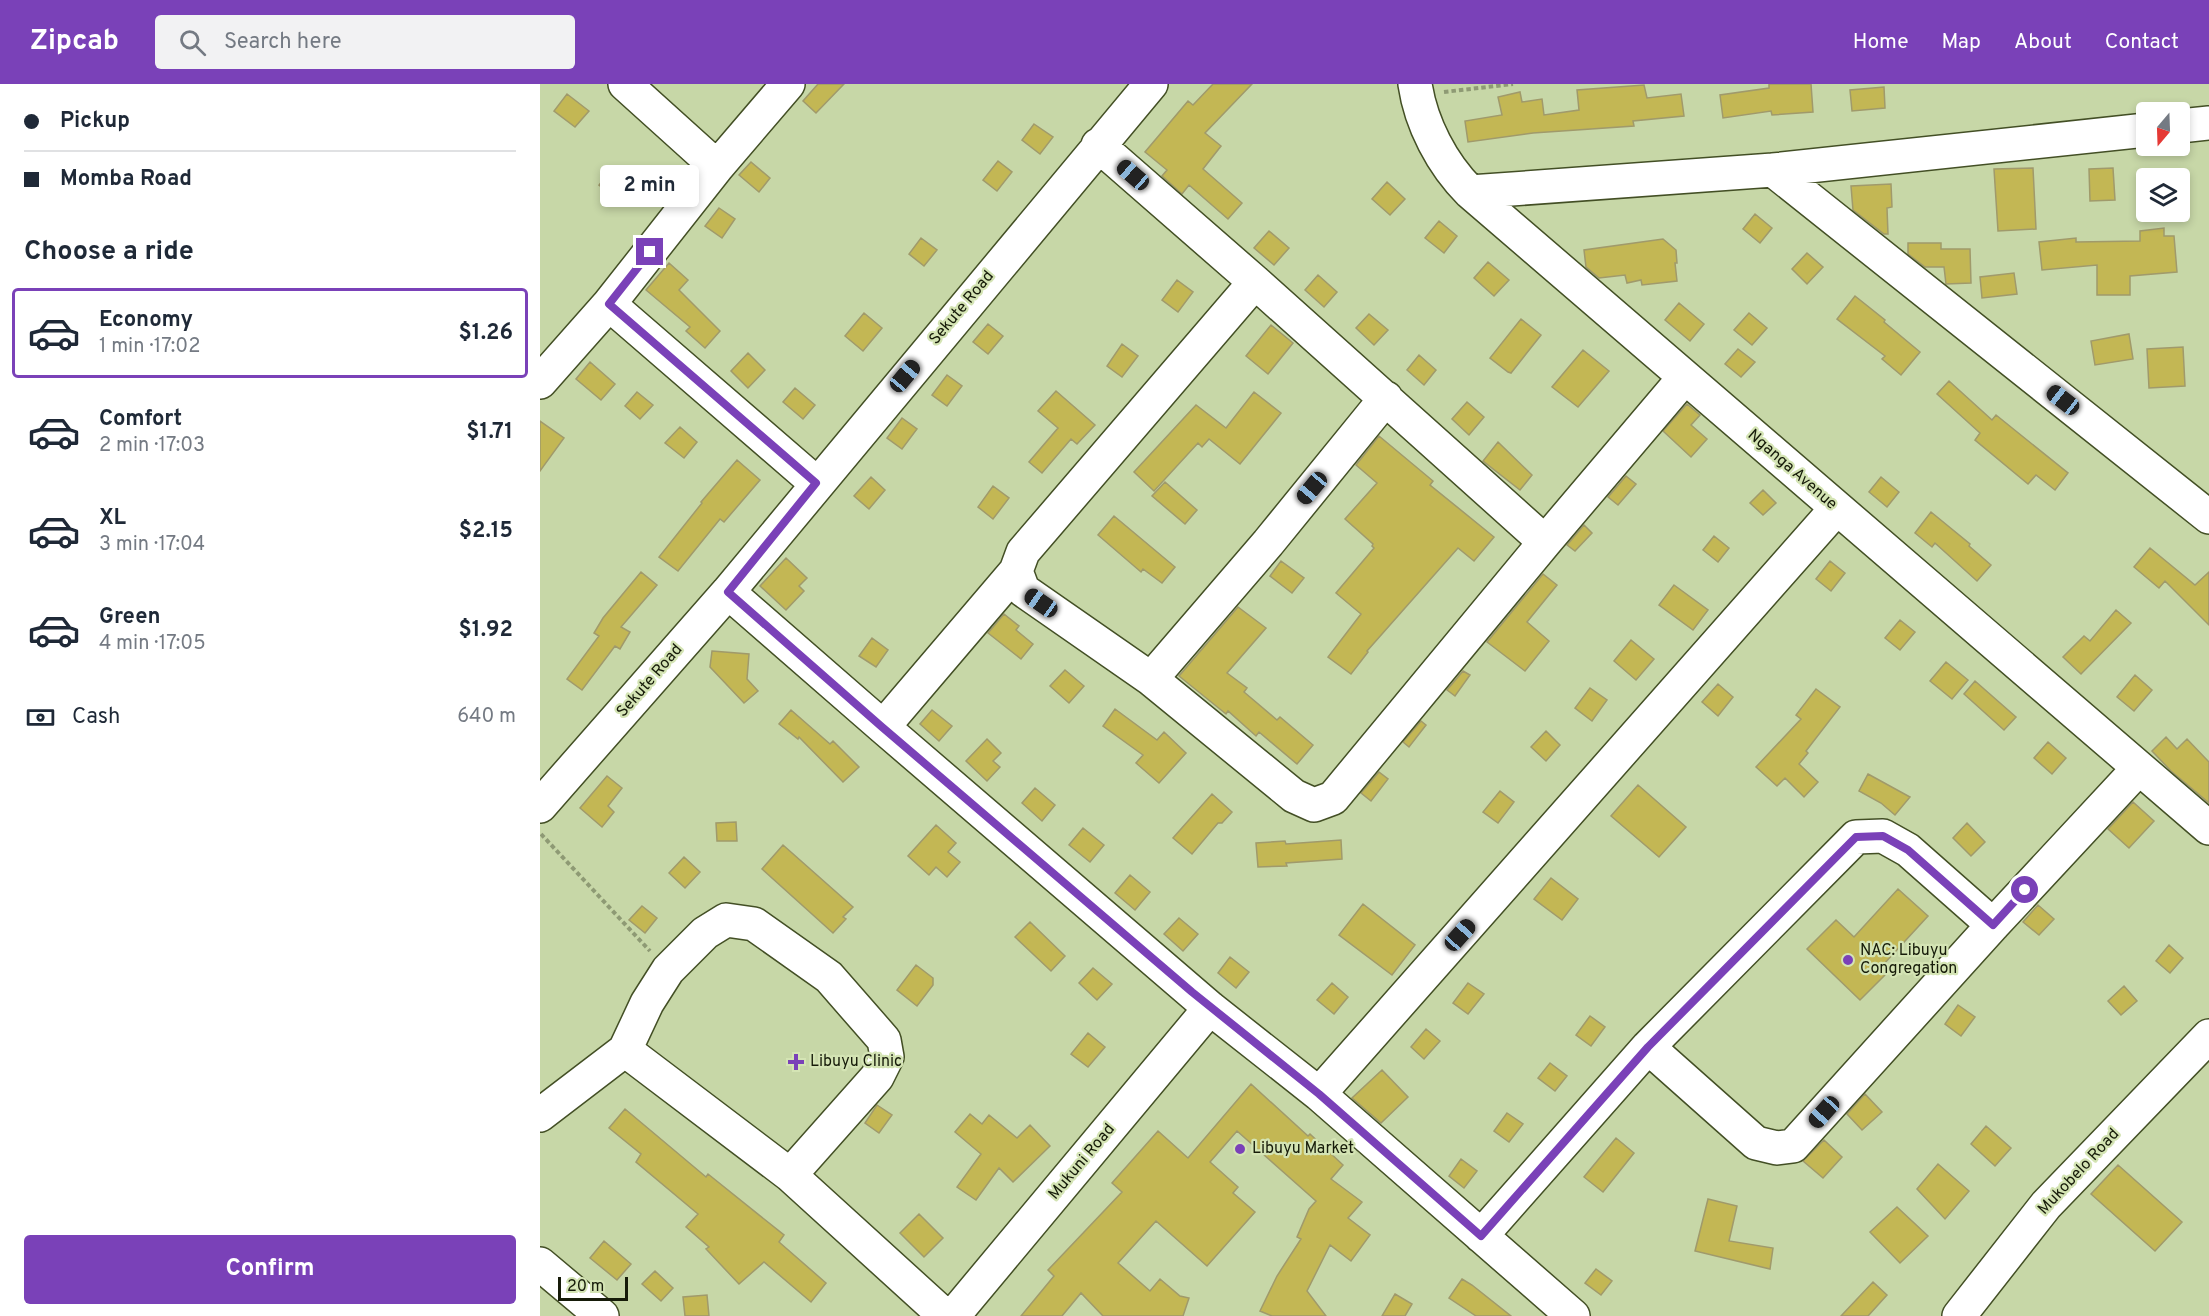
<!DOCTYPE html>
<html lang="en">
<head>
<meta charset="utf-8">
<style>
	:root { --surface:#fff; --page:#f2f2f3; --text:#1f2937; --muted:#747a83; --line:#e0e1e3; --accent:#7a41b8 }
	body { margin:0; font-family:Overpass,sans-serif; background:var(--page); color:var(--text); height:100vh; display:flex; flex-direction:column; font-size:22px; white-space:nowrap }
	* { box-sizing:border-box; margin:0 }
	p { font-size:20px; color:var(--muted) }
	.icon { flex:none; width:33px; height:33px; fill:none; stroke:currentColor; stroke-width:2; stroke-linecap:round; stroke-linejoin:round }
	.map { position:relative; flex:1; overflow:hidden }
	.drawer { display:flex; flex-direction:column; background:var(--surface); width:540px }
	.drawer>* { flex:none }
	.top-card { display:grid; align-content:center; height:132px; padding:0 24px; background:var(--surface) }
	.needle { width:39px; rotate:199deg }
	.fabs { position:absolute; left:1596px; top:18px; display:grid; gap:12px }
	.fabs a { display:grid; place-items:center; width:54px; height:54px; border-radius:6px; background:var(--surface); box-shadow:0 3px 9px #0003; font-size:30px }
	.scale { position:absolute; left:18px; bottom:15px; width:70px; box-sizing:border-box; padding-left:6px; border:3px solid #161b09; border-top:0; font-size:16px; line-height:21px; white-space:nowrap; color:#161b09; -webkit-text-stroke:4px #d4e4b4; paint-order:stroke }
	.end { position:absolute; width:27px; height:27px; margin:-14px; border:8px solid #7a41b8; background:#fff; box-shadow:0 0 0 3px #fff }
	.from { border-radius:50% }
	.bubble { position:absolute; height:42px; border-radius:6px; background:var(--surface); box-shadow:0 3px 9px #0003; font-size:20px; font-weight:700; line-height:42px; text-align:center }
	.car { position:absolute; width:18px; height:36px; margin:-18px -9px; border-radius:8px; box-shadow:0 0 4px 2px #0007; background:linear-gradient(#222 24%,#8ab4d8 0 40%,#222 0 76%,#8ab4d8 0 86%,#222 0) }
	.top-card b { display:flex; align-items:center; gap:21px; height:57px; font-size:22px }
	.top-card b+b { border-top:2px solid var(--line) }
	.top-card i { width:15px; height:15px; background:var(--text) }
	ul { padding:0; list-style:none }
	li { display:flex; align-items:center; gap:18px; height:90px; margin:0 12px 9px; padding:0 12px; border:3px solid transparent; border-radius:6px }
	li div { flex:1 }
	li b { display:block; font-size:22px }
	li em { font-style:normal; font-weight:700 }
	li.on { border-color:var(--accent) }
	li>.icon { width:54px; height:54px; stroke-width:1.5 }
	h2 { padding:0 24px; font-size:27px; line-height:72px }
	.pay { display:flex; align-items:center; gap:15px; height:66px; padding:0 24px; font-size:22px }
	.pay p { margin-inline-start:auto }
	.primary-button { display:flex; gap:12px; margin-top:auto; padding:12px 24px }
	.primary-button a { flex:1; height:69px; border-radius:6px; background:var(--accent); color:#fff; font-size:24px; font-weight:700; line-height:69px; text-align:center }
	header { display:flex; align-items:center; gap:36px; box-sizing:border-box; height:84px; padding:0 30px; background:var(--accent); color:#fff }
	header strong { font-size:28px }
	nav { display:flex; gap:33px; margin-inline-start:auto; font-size:21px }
	.search { width:420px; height:54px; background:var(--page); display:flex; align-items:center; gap:15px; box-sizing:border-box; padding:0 21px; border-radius:6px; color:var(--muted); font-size:22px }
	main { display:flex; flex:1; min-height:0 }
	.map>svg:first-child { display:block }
	.building { fill:#c3b754; stroke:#a09a6b; stroke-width:1.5 }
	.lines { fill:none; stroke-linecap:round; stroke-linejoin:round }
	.minor-casing { stroke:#434f25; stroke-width:36 }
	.path { stroke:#8e9a74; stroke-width:4; stroke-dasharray:4.5 3; stroke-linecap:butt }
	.minor { stroke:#fff; stroke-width:33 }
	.route { stroke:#7a41b8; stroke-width:8 }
	.poi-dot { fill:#7a41b8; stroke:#d4e4b4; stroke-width:2 }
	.labels { text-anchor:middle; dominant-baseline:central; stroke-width:4.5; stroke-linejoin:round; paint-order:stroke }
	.street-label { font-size:16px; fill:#161b09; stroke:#d4e4b4 }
	.poi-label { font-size:16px; fill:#161b09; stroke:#d4e4b4; text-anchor:start }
</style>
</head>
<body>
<header>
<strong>Zipcab</strong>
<div class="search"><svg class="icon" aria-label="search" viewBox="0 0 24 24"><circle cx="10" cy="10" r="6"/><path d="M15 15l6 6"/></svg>Search here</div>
<nav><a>Home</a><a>Map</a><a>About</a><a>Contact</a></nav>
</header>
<main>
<section class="drawer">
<div class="top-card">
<b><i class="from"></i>Pickup</b>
<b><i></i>Momba Road</b>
</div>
<h2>Choose a ride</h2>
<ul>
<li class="on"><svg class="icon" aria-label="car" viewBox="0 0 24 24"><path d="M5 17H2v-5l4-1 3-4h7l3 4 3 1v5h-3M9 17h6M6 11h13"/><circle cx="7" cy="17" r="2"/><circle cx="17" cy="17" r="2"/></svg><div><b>Economy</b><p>1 min · 17:02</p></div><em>$1.26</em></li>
<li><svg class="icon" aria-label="car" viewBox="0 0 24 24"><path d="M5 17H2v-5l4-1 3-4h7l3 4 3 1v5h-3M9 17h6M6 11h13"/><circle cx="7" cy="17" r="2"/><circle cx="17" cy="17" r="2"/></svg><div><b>Comfort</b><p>2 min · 17:03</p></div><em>$1.71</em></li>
<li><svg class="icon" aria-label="car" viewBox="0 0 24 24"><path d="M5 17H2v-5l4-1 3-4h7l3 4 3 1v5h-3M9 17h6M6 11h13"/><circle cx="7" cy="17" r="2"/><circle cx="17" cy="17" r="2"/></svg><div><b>XL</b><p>3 min · 17:04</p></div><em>$2.15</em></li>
<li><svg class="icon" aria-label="car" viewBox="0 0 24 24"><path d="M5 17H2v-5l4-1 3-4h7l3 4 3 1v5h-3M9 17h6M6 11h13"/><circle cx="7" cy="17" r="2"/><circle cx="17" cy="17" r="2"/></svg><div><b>Green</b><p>4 min · 17:05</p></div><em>$1.92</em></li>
</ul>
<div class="pay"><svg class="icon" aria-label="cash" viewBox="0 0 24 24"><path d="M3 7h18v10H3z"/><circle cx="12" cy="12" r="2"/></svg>Cash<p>640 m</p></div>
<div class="primary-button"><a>Confirm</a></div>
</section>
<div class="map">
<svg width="1669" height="1232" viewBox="0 0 1669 1232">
	<rect width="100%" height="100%" fill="#c7d7a7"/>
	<!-- building -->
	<path class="building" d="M278,0H304L276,29L263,17Z
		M673,0H712L665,49L681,62L663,85L702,119L688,135L649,101L642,110L622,92L627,86L605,68L648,17L653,21Z
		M1229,0H1271L1273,28L1232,31L1231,27L1183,34L1180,11L1229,4Z
		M1104,1L1107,14L1141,10L1144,32L1093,37L1094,42L993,49L928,58L925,37L962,31L958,13L980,8L982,18L1002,15L1004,31L1039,26L1037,6Z
		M1344,3L1345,24L1312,27L1310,6Z
		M27,10L49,27L35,43L14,27Z
		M494,40L513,53L500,70L482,56Z
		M458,77L472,88L457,107L443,96Z
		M211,78L230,94L219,108L199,91Z
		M73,83L91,98L77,115L59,101Z
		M1493,84L1496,145L1458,147L1454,85Z
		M1573,84L1575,116L1550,117L1549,85Z
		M847,98L865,115L850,131L832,115Z
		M1351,100L1352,123L1347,124L1348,150H1344L1313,126L1311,102Z
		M179,124L195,135L182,154L165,142Z
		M1215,130L1232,144L1220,159L1203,145Z
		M899,137L917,152L904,169L885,154Z
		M1624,144V152H1634L1637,188L1590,192V211H1557V181L1502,186L1499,158L1536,154V158L1600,157V147Z
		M729,147L749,164L734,181L714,164Z
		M381,154L397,166L384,182L369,170Z
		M1123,155L1136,166L1137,179H1135L1137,197L1102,201L1101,196L1087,199L1085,191L1059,194L1046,183L1044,166Z
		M1368,159H1401V165H1430L1431,199L1406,200L1404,183H1385L1368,170Z
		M1267,169L1283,183L1267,200L1252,185Z
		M948,178L969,196L954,212L934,194Z
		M129,179L148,196L139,206L180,247L165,264L146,247L150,243L106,206Z
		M1474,189L1477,210L1442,214L1440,193Z
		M778,191L797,208L784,223L765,206Z
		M637,196L653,208L638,228L622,216Z
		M1315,212L1345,236L1344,238L1380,268L1361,291L1342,275L1345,272L1297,235Z
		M1139,219L1164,240L1150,257L1125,236Z
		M324,229L342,244L323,267L305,252Z
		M1209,229L1227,244L1212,261L1194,246Z
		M829,230L848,246L834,261L816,244Z
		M981,235L1001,251L971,289L968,288L950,274Z
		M448,240L463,252L448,270L433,258Z
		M731,241L753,259L728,290L706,272Z
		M1589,250L1593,275L1555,281L1551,257Z
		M582,260L598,272L582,293L567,282Z
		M1643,263L1645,302L1609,304L1607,265Z
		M1198,265L1215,278L1201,293L1185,280Z
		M1043,266L1069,287L1038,323L1012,303Z
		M208,269L225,286L208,304L191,287Z
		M879,271L896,286L884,301L867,286Z
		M50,278L75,300L61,316L36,295Z
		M407,291L422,302L407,322L392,311Z
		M1409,297L1452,336L1456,331L1528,389L1515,406L1496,391L1488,400L1435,356L1440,349L1397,310Z
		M255,304L275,321L263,335L243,318Z
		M516,307L555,341L537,360L531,355L502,389L489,378L518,344L498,327Z
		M97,308L113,321L100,335L85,322Z
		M714,308L741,329L700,380L669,355L662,363L658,359L614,407L594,388L656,321L686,344Z
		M927,318L944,333L929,351L912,335Z
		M1147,320L1160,331L1151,341L1167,355L1151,373L1123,347Z
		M362,334L377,345L362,365L347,354Z
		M0,337L24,354L0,387Z
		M140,343L157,358L144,374L125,359Z
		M839,352L893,397L890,401L954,453L934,477L918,464L827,567L828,568L811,590L788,573L821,530L796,509L834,464L832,462L833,460L805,435L837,399L816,381Z
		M958,358L992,391L980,406L943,377Z
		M197,376L220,396L184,438L180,435L138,487L119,473L162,419L161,418Z
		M1086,392L1096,400L1078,421L1068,413Z
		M331,393L345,406L329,425L314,412Z
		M1341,393L1359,408L1347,423L1329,408Z
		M625,398L657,426L645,440L612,412Z
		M453,402L469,414L453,435L438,423Z
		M1223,406L1236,419L1223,431L1210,419Z
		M1391,428L1430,460L1429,462L1451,481L1437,497L1395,459L1392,463L1375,449Z
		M574,432L635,483L622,499L603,485L601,488L558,451Z
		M1044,441L1052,449L1035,467L1027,461Z
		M1174,452L1189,464L1178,478L1163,466Z
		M1610,464L1655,501L1669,488V541L1625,497L1619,504L1594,483Z
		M246,474L267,494L259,502L264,507L246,526L220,502Z
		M741,477L764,494L752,509L730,492Z
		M1290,477L1305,489L1291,507L1276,495Z
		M101,488L117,501L81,543L90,548L80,565L75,562L42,606L27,595L59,552L54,549L63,534Z
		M1003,490L1017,501L987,538L1009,557L985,587L947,558Z
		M1134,501L1168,526L1153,546L1119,521Z
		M698,523L726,544L687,589L707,604L704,608L737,636L740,633L773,661L757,680L719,648L716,652L688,627L686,630L639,592Z
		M1576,526L1591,539L1541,590L1523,573L1544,552L1550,557Z
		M464,530L479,542L476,546L493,560L481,575L448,549Z
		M1360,536L1375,548L1360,566L1345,554Z
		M332,554L348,566L336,583L319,572Z
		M1091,556L1114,575L1096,596L1074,577Z
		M172,567L209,570L207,595L218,607L204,619L170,583Z
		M1406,578L1428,596L1412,615L1390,597Z
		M525,586L544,602L529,619L510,602Z
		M923,587L930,591L915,612L907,606Z
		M1595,591L1612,606L1594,627L1577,613Z
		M1435,597L1476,633L1464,646L1424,610Z
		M1178,600L1193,613L1178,632L1162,618Z
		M1050,604L1067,616L1052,637L1035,624Z
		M1276,605L1300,623L1266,667L1268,669L1259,680L1278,698L1264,713L1245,694L1237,702L1216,683L1261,635L1256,631Z
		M575,625L617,656L624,648L646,669L619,699L596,679L603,671L563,642Z
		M251,626L290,660L293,657L319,683L303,698L259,653L258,655L239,640Z
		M392,626L412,642L399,657L380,640Z
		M881,637L886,641L869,663L863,658Z
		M1006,647L1020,661L1006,677L991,663Z
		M1626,653L1637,665L1647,655L1669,678V719L1631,687L1612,667Z
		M447,655L461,669L453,677L460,683L447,697L426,677Z
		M1508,658L1526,674L1512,690L1494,674Z
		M839,688L848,695L831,717L821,709Z
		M1328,690L1370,713L1355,731L1341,719L1319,707Z
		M67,692L82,704L68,722L74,728L62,743L40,724Z
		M1098,701L1146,743L1119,773L1071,732Z
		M495,704L515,721L502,737L482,719Z
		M960,707L974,718L958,739L943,728Z
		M672,710L692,728L682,739H678L652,770L633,754Z
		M1593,718L1614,737L1589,764L1568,745Z
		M196,738L197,757H177L176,739Z
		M1427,739L1445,758L1431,772L1413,754Z
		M396,741L416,759L408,768L420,778L407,793L396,783L389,791L368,772Z
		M543,744L564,761L550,778L529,761Z
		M801,756L802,775L746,779L747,782L718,783L716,759L745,757L746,760Z
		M243,761L313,823L303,833L306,835L293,849L222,785Z
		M144,773L160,788L145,804L129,789Z
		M590,791L610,808L595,826L575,809Z
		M1011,794L1038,815L1022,836L994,815Z
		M1358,805L1388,832L1343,881L1349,887L1320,916L1267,865L1296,836L1314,853Z
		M823,820L875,861L852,891L799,851Z
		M1498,821L1514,835L1499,851L1483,838Z
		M102,822L117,834L105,849L89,836Z
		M639,834L658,850L643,867L624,850Z
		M490,838L525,872L511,887L475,853Z
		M1629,861L1643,874L1630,889L1616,877Z
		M690,873L709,888L696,904L678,889Z
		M376,881L393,894V901L377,922L357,906Z
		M553,884L572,900L557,916L539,899Z
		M792,899L808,913L794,930L777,916Z
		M928,899L944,910L928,930L913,919Z
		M1584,902L1597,917L1581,931L1568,917Z
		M1418,921L1435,933L1421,952L1405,940Z
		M1050,932L1065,943L1051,962L1036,951Z
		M886,945L900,957L884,975L871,963Z
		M548,949L565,963L548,983L531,970Z
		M1010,979L1027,992L1015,1007L998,994Z
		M842,986L868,1013L841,1039L812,1014Z
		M711,1000L768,1052L770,1050L803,1081L791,1095L822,1118L808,1134L830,1151L811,1177L790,1161L767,1207L786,1232H732L720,1227L737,1192L761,1155L757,1153L769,1125L776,1117L697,1047L670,1078L698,1103L693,1109L715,1128L667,1182L616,1137L578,1179L610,1207L620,1195L640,1212L649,1214L643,1232H563L541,1209L522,1232H481L514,1192L508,1186L582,1108L572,1099L618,1047L648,1074Z
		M1325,1010L1342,1028L1322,1046L1307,1030Z
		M337,1021L352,1031L339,1049L325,1039Z
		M85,1025L166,1093L168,1090L244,1151L239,1158L286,1199L271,1218L224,1178L199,1200L166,1165L169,1163L146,1143L158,1130L96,1078L101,1070L69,1044Z
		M967,1029L983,1040L969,1058L954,1047Z
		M430,1030L442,1040L449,1031L477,1054L490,1041L510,1062L473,1098L459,1084L436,1116L417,1103L441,1070L415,1048Z
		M1446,1042L1471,1064L1455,1082L1431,1060Z
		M1076,1054L1094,1069L1063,1108L1044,1093Z
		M1284,1056L1302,1073L1283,1094L1263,1077Z
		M921,1075L937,1087L924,1104L909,1092Z
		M1398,1080L1429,1107L1405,1135L1377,1105Z
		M1578,1081L1642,1138L1615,1167L1551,1110Z
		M1168,1115L1197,1122L1189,1157L1233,1164L1230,1185L1155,1167Z
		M1357,1123L1388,1152L1360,1179L1330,1148Z
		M379,1130L403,1154L384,1173L360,1149Z
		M64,1157L91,1180L77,1196L50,1174Z
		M1056,1185L1072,1197L1061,1211L1045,1199Z
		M115,1187L133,1204L121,1217L102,1200Z
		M922,1195L932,1201L971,1232H936L909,1214Z
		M1333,1198L1347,1211L1328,1232H1301Z
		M855,1210L872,1220L865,1232H842Z
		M167,1211L169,1232H145L143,1213Z"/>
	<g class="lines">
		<!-- minor casing -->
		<g class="minor-casing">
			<path id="minor" d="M85,0L177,83
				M875,0C881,40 902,80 930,108L1669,744
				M1640,42L1669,39
				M558,61L715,198L1005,458
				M1233,86L1669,433
				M930,108L1233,86L1606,46
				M715,198L483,468L476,487L483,506L611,595L754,712L774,721L793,714L1005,458L1145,293
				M69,220L276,399
				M0,298L69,220L177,83L248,0
				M188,508L343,643L670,924L779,1010L1033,1232
				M611,595L728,459L846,314
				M343,643L476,487
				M0,722L188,508L611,0
				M1108,963L1216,1059L1237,1064L1253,1062L1453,841L1599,684
				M85,966L250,1091L405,1232
				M779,1010L1296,425
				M0,1031L85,966L107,919L128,886L165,849L186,836L214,840L289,893L344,956L347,973L337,993L250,1091
				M941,1152L1108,963L1316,753L1343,752L1368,766L1453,841
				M0,1180L62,1232
				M413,1232L670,924
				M1419,1232L1506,1121L1669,952"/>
		</g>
		<!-- path -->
		<path class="path" d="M904,8L973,0
			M1,750L110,867"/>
		<!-- minor -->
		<use href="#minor" class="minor"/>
	</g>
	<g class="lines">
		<!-- route -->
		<path class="route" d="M110,168L69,220L276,399L188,508L342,643L652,908L779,1010L941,1152L1108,963L1316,753L1343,752L1368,766L1453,841L1485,806"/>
	</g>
	<!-- markers -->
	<g class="poi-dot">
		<circle cx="1308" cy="876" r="6"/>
		<path d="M253 969h6v6h6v6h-6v6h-6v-6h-6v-6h6z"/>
		<circle cx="700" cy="1065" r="6"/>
	</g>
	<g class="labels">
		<!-- street labels -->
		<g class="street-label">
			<text transform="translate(422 224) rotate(-50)">Sekute Road</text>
			<text transform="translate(1252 386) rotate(41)">Nganga Avenue</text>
			<text transform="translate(110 597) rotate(-49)">Sekute Road</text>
			<text transform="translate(542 1078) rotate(-50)">Mukuni Road</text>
			<text transform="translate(1539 1088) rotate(-47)">Mukobelo Road</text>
		</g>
		<!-- poi labels -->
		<g class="poi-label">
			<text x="1320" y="867">NAC: Libuyu<tspan x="1320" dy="18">Congregation</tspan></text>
			<text x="270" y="978">Libuyu Clinic</text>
			<text x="712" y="1065">Libuyu Market</text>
		</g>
	</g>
</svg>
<div class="fabs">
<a><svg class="needle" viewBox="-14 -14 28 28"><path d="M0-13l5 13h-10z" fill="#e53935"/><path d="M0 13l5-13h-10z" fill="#747a83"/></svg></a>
<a><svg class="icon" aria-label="layers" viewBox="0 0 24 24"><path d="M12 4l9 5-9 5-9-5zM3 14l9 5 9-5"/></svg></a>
</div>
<div class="scale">20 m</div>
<i class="end from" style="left:1485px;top:806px"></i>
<i class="end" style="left:110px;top:168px"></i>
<div class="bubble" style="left:60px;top:81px;width:99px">2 min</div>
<i class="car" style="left:593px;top:91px;rotate:311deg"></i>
<i class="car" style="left:365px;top:292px;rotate:40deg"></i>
<i class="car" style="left:1523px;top:316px;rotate:308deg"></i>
<i class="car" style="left:772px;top:404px;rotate:220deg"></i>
<i class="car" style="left:501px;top:519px;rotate:305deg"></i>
<i class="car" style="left:920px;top:851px;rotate:42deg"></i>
<i class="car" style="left:1284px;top:1028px;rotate:222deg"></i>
</div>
</main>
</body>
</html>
